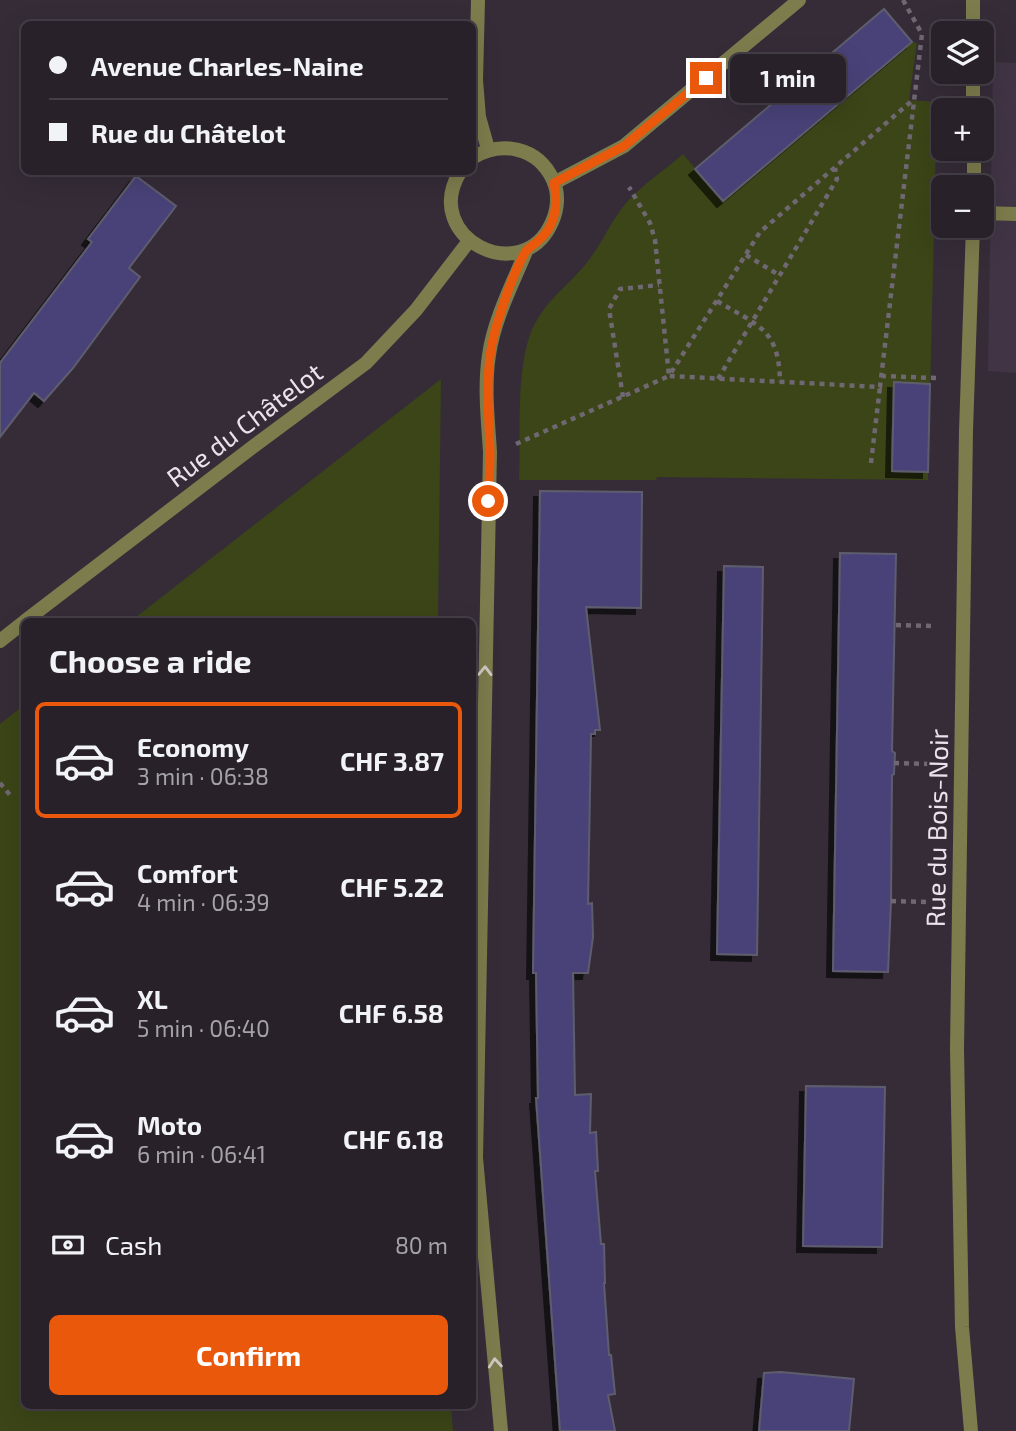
<!DOCTYPE html>
<html lang="en">
<head>
<meta charset="utf-8">
<style>
	:root { --surface:#28212a; --page:#342e36; --text:#f1f3f6; --muted:#a5a3a8; --line:#443e47; --accent:#ea580c }
	body { margin:0; font-family:"Exo 2",sans-serif; background:var(--page); color:var(--text); height:100vh; display:flex; flex-direction:column; font-size:26px; white-space:nowrap }
	* { box-sizing:border-box; margin:0 }
	p { font-size:23px; color:var(--muted) }
	.icon { flex:none; width:38px; height:38px; fill:none; stroke:currentColor; stroke-width:2; stroke-linecap:round; stroke-linejoin:round }
	.map { position:relative; flex:1; overflow:hidden }
	.panel { position:absolute; left:21px; top:618px; width:455px; height:791px; display:flex; flex-direction:column; background:var(--surface); border-radius:10px; box-shadow:0 7px 28px #0002,0 0 0 2px var(--line) }
	.panel>* { flex:none }
	.banner { position:absolute; left:21px; top:21px; width:455px; height:154px; border-radius:10px; box-shadow:0 7px 28px #0002,0 0 0 2px var(--line); display:grid; align-content:center; height:154px; padding:0 28px; background:var(--surface) }
	.controls { position:absolute; left:931px; top:21px; display:grid; gap:14px }
	.controls a { display:grid; place-items:center; width:63px; height:63px; border-radius:10px; background:var(--surface); box-shadow:0 7px 28px #0002,0 0 0 2px var(--line); font-size:35px }
	.end { position:absolute; width:32px; height:32px; margin:-16px; border:9px solid #ea580c; background:#fff; box-shadow:0 0 0 4px #fff }
	.from { border-radius:50% }
	.bubble { position:absolute; height:49px; border-radius:10px; background:var(--surface); box-shadow:0 7px 28px #0002,0 0 0 2px var(--line); font-size:23px; font-weight:700; line-height:49px; text-align:center }
	.banner b { display:flex; align-items:center; gap:24px; height:66px; font-size:26px }
	.banner b+b { border-top:2px solid var(--line) }
	.banner i { width:18px; height:18px; background:var(--text) }
	ul { padding:0; list-style:none }
	li { display:flex; align-items:center; gap:21px; height:116px; margin:0 14px 10px; padding:0 14px; border:4px solid transparent; border-radius:10px }
	li div { flex:1 }
	li b { display:block; font-size:26px }
	li em { font-style:normal; font-weight:700 }
	li.active { border-color:var(--accent) }
	li>.icon { width:63px; height:63px; stroke-width:1.5 }
	h2 { padding:0 28px; font-size:32px; line-height:84px }
	.pay { display:flex; align-items:center; gap:18px; height:77px; padding:0 28px; font-size:26px }
	.pay p { margin-inline-start:auto }
	.button { display:flex; gap:14px; margin-top:auto; padding:14px 28px }
	.button a { flex:1; height:80px; border-radius:10px; background:var(--accent); color:#fff; font-size:28px; font-weight:700; line-height:80px; text-align:center }
	.map>svg:first-child { display:block }
	.built { fill:#413545 }
	.green { fill:#3b4517 }
	.building { fill:#494278; stroke:#5e5d6d; stroke-width:2; filter:url(#shadow) }
	.lines { fill:none; stroke-linecap:round; stroke-linejoin:round }
	.path { stroke:#6f6772; stroke-width:4.5; stroke-dasharray:5 5; stroke-linecap:butt }
	.lane { stroke:#7d7c4d; stroke-width:14 }
	.street { stroke:#7d7c4d; stroke-width:14 }
	.oneway { stroke:#cfc9c4 }
	.route { stroke:#ea580c; stroke-width:9 }
	.labels { text-anchor:middle; dominant-baseline:central; stroke-width:5; stroke-linejoin:round; paint-order:stroke }
	.street-label { font-size:26px; fill:#eae3ec; stroke:#352c38 }
</style>
</head>
<body>
<div class="map">
<svg width="1016" height="1431" viewBox="0 0 1016 1431">
	<defs>
		<filter id="shadow"><feDropShadow dx="-6" dy="6" stdDeviation="0" flood-color="#0009"/></filter>
	</defs>
	<rect width="100%" height="100%" fill="#352c38"/>
	<!-- built -->
	<path class="built" d="M993,62L1016,63V373L988,371Z"/>
	<!-- green -->
	<path class="green" d="M912,42L917,43L909,100L937,102L928,480L657,477L656,480H519C521,436 516,383 528,341C539,305 562,292 585,265C601,246 610,222 626,203C642,185 665,170 683,154L723,201Z
		M441,379L438,621H131Z
		M24,705V1405H451L453,1431H0V724Z"/>
	<!-- building -->
	<path class="building" d="M884,9L912,42L723,201L695,169Z
		M136,176L176,206L129,268L140,277L73,368L44,401L34,393L0,437V363L92,242L88,239Z
		M894,382L930,384L928,472L892,471Z
		M540,491L642,492L641,608L586,607L600,730H595V734H591L588,904L592,903L593,937L588,973H573L575,1095L591,1094L590,1133L596,1132L598,1171H595L601,1244H604L605,1283H604L609,1355H611L615,1394L608,1395L615,1431H560L536,1098H538L536,973H533Z
		M840,553L896,554L892,751L895,753L894,774L892,775L891,901L888,972L833,971Z
		M724,566L763,567L757,955L717,954Z
		M806,1086L885,1087L882,1247L803,1246Z
		M781,1372L854,1379L849,1431H759L764,1373Z"/>
	<g class="lines">
		<!-- path -->
		<path class="path" d="M903,0L922,34L880,387L669,376L760,232L914,99
			M746,255L779,275
			M717,301C758,326 779,328 780,382
			M881,376L936,378
			M718,379L837,179L835,168
			M623,397L609,309L620,289L659,285
			M516,444L669,376L655,240L650,223L629,187
			M871,463L880,387
			M896,625L933,626
			M894,763L931,764
			M0,783L10,795
			M891,901L929,902"/>
		<!-- lane -->
		<path class="lane" d="M982,213L1016,214"/>
		<!-- street -->
		<path class="street" d="M478,0L476,80L479,117L488,149
			M973,0V33
			M973,72V110
			M460,172C420,238 523,289 552,222C558,209 559,193 553,180C538,147 501,140 472,158
			M554,183L624,146L799,0
			M974,187V149
			M25,621L250,449L366,363L416,310L469,241
			M0,641L24,622
			M501,1431L476,1158L490,452C488,420 484,387 489,355C494,319 513,283 527,249
			M971,1431L962,1327L957,1049L966,431L973,226"/>
	</g>
	<!-- one-way arrows -->
	<defs><path id="oneway-chevron" d="M-2-3.5L2.5 0L-2 3.5" fill="none" stroke-width="1.6" stroke-linecap="round" stroke-linejoin="round" transform="scale(1.75)"/></defs>
	<g class="oneway">
		<use href="#oneway-chevron" transform="translate(485 671) rotate(-89)"/>
		<use href="#oneway-chevron" transform="translate(495 1363) rotate(-95)"/>
	</g>
	<g class="lines">
		<!-- route -->
		<path class="route" d="M488,501C489,485 490,469 490,453C489,408 483,365 498,321C505,298 514,271 526,251C529,247 534,245 538,241C556,226 558,204 554,183L624,146L706,78"/>
	</g>
	<g class="labels">
		<!-- street labels -->
		<g class="street-label">
			<text transform="translate(244 424) rotate(-37)">Rue du Châtelot</text>
			<text transform="translate(936 828) rotate(-89)">Rue du Bois-Noir</text>
		</g>
	</g>
</svg>
<div class="controls">
<a><svg class="icon" aria-label="layers" viewBox="0 0 24 24"><path d="M12 4l9 5-9 5-9-5zM3 14l9 5 9-5"/></svg></a>
<a>+</a>
<a>−</a>
</div>
<i class="end from" style="left:488px;top:501px"></i>
<i class="end" style="left:706px;top:78px"></i>
<div class="bubble" style="left:730px;top:54px;width:116px">1 min</div>
<div class="banner">
<b><i class="from"></i>Avenue Charles-Naine</b>
<b><i></i>Rue du Châtelot</b>
</div>
<section class="panel">
<h2>Choose a ride</h2>
<ul>
<li class="active"><svg class="icon" aria-label="car" viewBox="0 0 24 24"><path d="M5 17H2v-5l4-1 3-4h7l3 4 3 1v5h-3M9 17h6M6 11h13"/><circle cx="7" cy="17" r="2"/><circle cx="17" cy="17" r="2"/></svg><div><b>Economy</b><p>3 min · 06:38</p></div><em>CHF 3.87</em></li>
<li><svg class="icon" aria-label="car" viewBox="0 0 24 24"><path d="M5 17H2v-5l4-1 3-4h7l3 4 3 1v5h-3M9 17h6M6 11h13"/><circle cx="7" cy="17" r="2"/><circle cx="17" cy="17" r="2"/></svg><div><b>Comfort</b><p>4 min · 06:39</p></div><em>CHF 5.22</em></li>
<li><svg class="icon" aria-label="car" viewBox="0 0 24 24"><path d="M5 17H2v-5l4-1 3-4h7l3 4 3 1v5h-3M9 17h6M6 11h13"/><circle cx="7" cy="17" r="2"/><circle cx="17" cy="17" r="2"/></svg><div><b>XL</b><p>5 min · 06:40</p></div><em>CHF 6.58</em></li>
<li><svg class="icon" aria-label="car" viewBox="0 0 24 24"><path d="M5 17H2v-5l4-1 3-4h7l3 4 3 1v5h-3M9 17h6M6 11h13"/><circle cx="7" cy="17" r="2"/><circle cx="17" cy="17" r="2"/></svg><div><b>Moto</b><p>6 min · 06:41</p></div><em>CHF 6.18</em></li>
</ul>
<div class="pay"><svg class="icon" aria-label="cash" viewBox="0 0 24 24"><path d="M3 7h18v10H3z"/><circle cx="12" cy="12" r="2"/></svg>Cash<p>80 m</p></div>
<div class="button"><a>Confirm</a></div>
</section>
</div>
</body>
</html>
